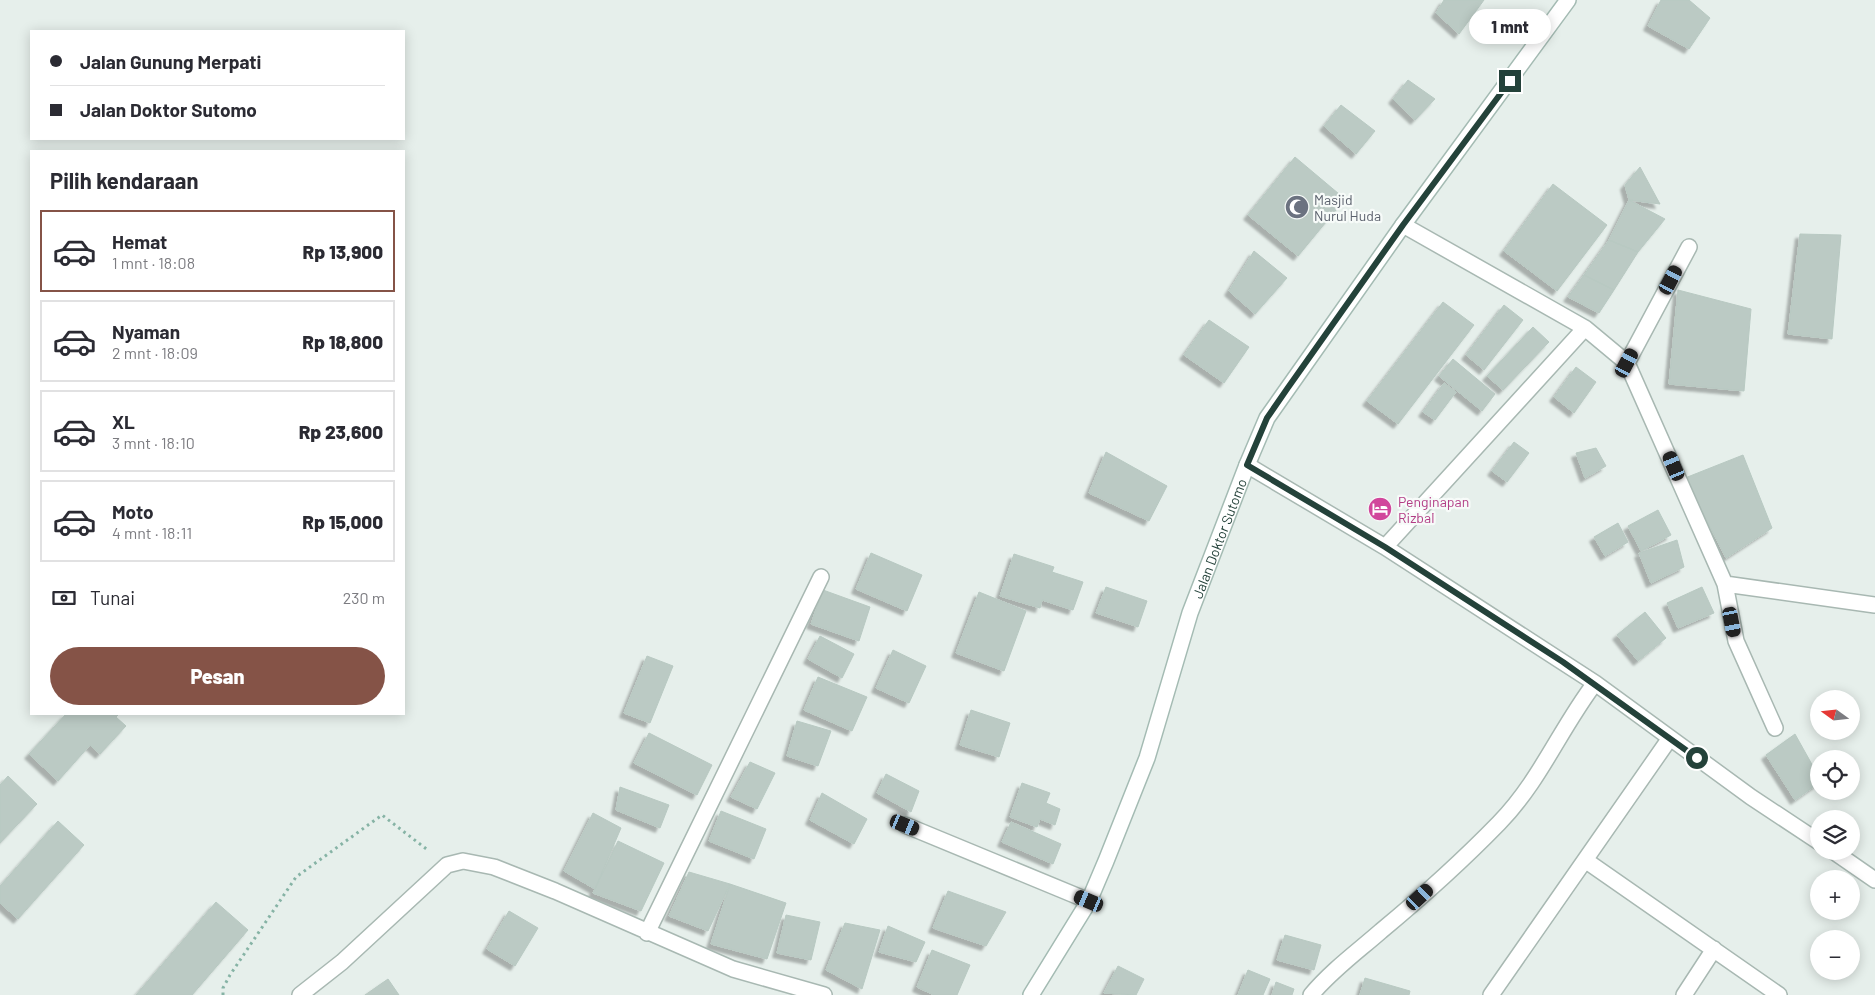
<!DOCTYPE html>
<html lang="id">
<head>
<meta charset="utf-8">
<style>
	:root { --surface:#fff; --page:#f7f7f7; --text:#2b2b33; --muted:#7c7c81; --line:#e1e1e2; --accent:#855347 }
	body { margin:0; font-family:Barlow,sans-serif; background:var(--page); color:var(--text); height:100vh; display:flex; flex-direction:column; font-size:19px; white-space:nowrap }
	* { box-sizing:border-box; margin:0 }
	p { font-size:16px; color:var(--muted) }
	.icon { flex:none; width:28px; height:28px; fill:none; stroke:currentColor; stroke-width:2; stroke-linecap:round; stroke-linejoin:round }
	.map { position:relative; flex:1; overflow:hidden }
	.panel { position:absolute; left:30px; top:150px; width:375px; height:565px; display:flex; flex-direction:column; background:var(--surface); border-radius:0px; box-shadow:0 2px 12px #0003 }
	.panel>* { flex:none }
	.guide { position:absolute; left:30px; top:30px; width:375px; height:110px; border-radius:0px; box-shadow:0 2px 12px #0003; display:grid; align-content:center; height:110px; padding:0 20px; background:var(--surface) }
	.needle { width:32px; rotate:285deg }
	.fabs { position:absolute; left:1810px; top:690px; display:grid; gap:10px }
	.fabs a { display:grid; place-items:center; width:50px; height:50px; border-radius:50%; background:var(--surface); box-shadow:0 2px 12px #0003; font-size:25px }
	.end { position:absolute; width:22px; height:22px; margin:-11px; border:6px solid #24423a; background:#fff; box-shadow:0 0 0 2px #fff }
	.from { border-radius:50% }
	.bubble { position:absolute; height:35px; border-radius:18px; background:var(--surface); box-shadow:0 2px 12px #0003; font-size:16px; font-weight:800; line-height:35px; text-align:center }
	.car { position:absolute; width:15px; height:30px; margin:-15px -8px; border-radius:6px; box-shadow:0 0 4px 1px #0007; background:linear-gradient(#222 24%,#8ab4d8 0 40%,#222 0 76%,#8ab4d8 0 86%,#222 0) }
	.guide b { display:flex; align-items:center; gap:18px; height:48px; font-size:19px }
	.guide b+b { border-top:1px solid var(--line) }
	.guide i { width:12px; height:12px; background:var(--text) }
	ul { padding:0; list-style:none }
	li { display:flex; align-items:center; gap:15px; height:82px; margin:0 10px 8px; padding:0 10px; border:2px solid var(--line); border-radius:0px }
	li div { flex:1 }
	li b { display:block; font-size:19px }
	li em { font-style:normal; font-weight:800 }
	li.current { border-color:var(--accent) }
	li>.icon { width:45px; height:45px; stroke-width:1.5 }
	h2 { padding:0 20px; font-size:22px; line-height:60px }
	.pay { display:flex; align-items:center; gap:12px; height:55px; padding:0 20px; font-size:19px }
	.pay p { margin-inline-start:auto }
	.cta { display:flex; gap:10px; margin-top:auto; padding:10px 20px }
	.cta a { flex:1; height:58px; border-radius:30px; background:var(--accent); color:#fff; font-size:20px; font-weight:800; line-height:58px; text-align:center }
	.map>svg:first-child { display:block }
	.building { fill:#bbcac4; stroke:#b8c9c2; filter:url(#shadow) }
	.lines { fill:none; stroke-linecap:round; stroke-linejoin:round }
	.street-casing { stroke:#a8b8b2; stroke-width:18 }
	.secondary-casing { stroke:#a4bbb3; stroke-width:18 }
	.path { stroke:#86b3a5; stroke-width:3; stroke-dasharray:2.5 4; stroke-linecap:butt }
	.street { stroke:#fff; stroke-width:15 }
	.secondary { stroke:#fff; stroke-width:15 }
	.route { stroke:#24423a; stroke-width:6 }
	.labels { text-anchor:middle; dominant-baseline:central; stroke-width:4.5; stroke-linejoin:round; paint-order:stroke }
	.worship-label { font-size:14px; fill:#5b616d; stroke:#f7fbf9; text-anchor:start }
	.hotel-label { font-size:14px; fill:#b23c85; stroke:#f7fbf9; text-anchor:start }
	.street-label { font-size:14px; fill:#24423a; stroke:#f7fbf9 }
</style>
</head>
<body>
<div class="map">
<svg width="1875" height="995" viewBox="0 0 1875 995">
	<defs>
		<filter id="shadow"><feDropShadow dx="-4.5" dy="4.5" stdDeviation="1" flood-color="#0004"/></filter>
	</defs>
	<rect width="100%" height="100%" fill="#e6efeb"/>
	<!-- building -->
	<path class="building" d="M1444,0H1484L1459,34L1436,13Z
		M1661,0H1689L1710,18L1689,49L1648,26Z
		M1408,80L1435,99L1415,120L1393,99Z
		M1341,105L1375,131L1356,154L1324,126Z
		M1295,157L1345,199L1298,256L1248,215Z
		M1640,167L1660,204L1629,200L1625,185Z
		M1553,184L1607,225L1557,291L1504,251Z
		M1629,200L1665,219L1638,252L1609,240Z
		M1800,234L1841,235L1832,339L1788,334Z
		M1609,240L1638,252L1614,290L1584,275Z
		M1254,251L1287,278L1255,314L1229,291Z
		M1584,275L1614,290L1599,313L1568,297Z
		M1678,290L1751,309L1744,391L1669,384Z
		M1443,302L1474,325L1398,424L1367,401Z
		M1504,305L1523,320L1484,370L1466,355Z
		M1209,320L1249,347L1224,383L1184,355Z
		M1533,327L1549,342L1503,390L1487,376Z
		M1453,359L1495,394L1482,411L1439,376Z
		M1576,367L1596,382L1574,413L1554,397Z
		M1444,383L1456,392L1435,420L1423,412Z
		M1514,442L1529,453L1507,482L1492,471Z
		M1596,448L1606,466L1585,478L1576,453Z
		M1106,452L1167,486L1149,521L1089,493Z
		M1743,455L1772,528L1726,558L1685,478Z
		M1658,510L1671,535L1641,551L1628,526Z
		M1618,523L1628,542L1605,556L1594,537Z
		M1677,540L1684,567L1651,583L1639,553Z
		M871,553L922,575L907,611L856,589Z
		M1014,554L1054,567L1052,572L1083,582L1073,610L1042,600L1040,608L1000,596Z
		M1106,587L1147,601L1138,627L1096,613Z
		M1702,587L1714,613L1678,628L1667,603Z
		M823,590L870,607L859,641L811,624Z
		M979,592L1026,611L1004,671L956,653Z
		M1645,612L1666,638L1638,661L1617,635Z
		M820,636L854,654L842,678L808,659Z
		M893,650L926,666L909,703L876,688Z
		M647,656L673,666L650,723L624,713Z
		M818,677L867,697L852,731L804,710Z
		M971,710L1010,723L999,757L960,745Z
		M66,714H119L116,717L126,726L100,754L90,745L58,781L29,754Z
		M797,721L831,731L818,766L787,756Z
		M649,733L712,765L697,795L634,763Z
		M1795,734L1819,777V783L1795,800L1766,755Z
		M750,762L775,773L757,809L731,797Z
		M886,774L919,791L911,812L877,793Z
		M8,776L37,804L0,843V785Z
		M1022,783L1050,793L1046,803L1060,809L1055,825L1040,819L1037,827L1010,817Z
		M620,787L669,805L660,828L616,810Z
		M822,793L867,819L854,844L810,820Z
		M721,811L766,829L754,859L709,841Z
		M593,813L621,828L595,889L564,871Z
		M58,821L84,845L18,919L0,903V886Z
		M1011,822L1061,844L1053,864L1002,842Z
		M618,841L664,863L641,911L593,893Z
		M689,872L730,884L708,931L669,916Z
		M730,884L786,903L767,959L711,944Z
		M948,891L1006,912L986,946L933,928Z
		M216,902L248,930L192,995H136Z
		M509,911L538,928L515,966L487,949Z
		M786,915L820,922L811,960L777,953Z
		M845,923L880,930L862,989L826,970Z
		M888,926L925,942L916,962L879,952Z
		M1285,935L1321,945L1314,970L1277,960Z
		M932,950L970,965L957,995H934L917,987Z
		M1118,966L1144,979L1136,995L1104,993Z
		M1248,970L1270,979L1263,995H1238Z
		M1365,978L1410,991L1409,995H1360Z
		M388,979L399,995H365Z
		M1276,982L1294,989L1292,995H1272Z"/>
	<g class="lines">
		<!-- street casing -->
		<g class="street-casing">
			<path id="street" d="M1403,225L1585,328L1627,363L1725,584L1875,605
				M1627,363L1689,247
				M1247,465L1385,547L1595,683L1751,797L1819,842
				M1385,547L1585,328
				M1725,584L1736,641L1775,728
				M905,825L1089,901
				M1833,851L1875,880
				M1585,860L1779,995
				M647,933L821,577
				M300,995L342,962L447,865L463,861L494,867L555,891L733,969L824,995
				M1311,995C1332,970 1357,952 1381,931C1422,897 1462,861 1499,823C1540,781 1560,729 1595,683
				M1491,995L1670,738
				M1684,995L1714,949"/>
		</g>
		<!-- secondary casing -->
		<g class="secondary-casing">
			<g id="secondary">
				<path id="s1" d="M1031,995L1089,901L1106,861L1147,758L1190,613L1247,465L1267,418L1403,225L1568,0"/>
			</g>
		</g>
		<!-- path -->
		<path class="path" d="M223,995V988L230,975L296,877L382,815L429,851"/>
		<!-- street -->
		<use href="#street" class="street"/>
		<!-- secondary -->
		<use href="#secondary" class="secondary"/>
	</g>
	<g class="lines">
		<!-- route -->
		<path class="route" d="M1510,81L1403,225L1287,389L1267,418L1247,465L1385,547L1563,662L1697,758"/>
	</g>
	<!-- icons -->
	<defs>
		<g id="mosque-disc" transform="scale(1.25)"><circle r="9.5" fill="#6b7280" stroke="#f7fbf9"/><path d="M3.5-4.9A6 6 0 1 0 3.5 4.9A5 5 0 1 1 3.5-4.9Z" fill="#fff"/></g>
		<g id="hotel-disc" transform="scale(1.25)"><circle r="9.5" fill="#d1479c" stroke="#f7fbf9"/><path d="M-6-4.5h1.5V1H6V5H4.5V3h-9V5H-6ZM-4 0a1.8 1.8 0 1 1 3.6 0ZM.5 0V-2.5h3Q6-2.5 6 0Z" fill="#fff"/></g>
	</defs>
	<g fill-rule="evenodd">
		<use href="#mosque-disc" x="1297" y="207"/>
		<use href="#hotel-disc" x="1380" y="509"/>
	</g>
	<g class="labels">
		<!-- worship labels -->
		<g class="worship-label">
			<text x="1314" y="199">Masjid<tspan x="1314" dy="16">Nurul Huda</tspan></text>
		</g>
		<!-- hotel labels -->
		<g class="hotel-label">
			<text x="1398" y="501">Penginapan<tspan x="1398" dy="16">Rizbal</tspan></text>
		</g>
		<!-- street labels -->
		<g class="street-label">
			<text stroke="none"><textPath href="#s1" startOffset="496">Jalan Doktor Sutomo</textPath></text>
		</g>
	</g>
</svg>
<div class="fabs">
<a><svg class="needle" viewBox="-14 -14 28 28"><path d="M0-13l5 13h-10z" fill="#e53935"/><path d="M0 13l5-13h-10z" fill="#7c7c81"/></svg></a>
<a><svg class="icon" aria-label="locate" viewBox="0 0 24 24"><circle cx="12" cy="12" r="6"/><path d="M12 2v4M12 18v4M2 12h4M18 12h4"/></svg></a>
<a><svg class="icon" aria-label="layers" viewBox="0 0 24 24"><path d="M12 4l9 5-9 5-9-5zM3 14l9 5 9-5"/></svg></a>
<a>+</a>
<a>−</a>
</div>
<i class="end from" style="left:1697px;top:758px"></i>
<i class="end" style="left:1510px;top:81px"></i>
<div class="bubble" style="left:1469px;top:9px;width:82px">1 mnt</div>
<i class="car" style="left:1671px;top:280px;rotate:28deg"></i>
<i class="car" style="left:1627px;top:363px;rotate:28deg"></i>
<i class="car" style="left:1674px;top:466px;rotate:337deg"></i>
<i class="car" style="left:1732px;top:622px;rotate:169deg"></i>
<i class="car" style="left:905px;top:825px;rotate:112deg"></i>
<i class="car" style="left:1420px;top:897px;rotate:47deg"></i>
<i class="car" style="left:1089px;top:901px;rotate:293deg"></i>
<div class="guide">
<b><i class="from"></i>Jalan Gunung Merpati</b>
<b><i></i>Jalan Doktor Sutomo</b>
</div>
<section class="panel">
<h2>Pilih kendaraan</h2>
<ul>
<li class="current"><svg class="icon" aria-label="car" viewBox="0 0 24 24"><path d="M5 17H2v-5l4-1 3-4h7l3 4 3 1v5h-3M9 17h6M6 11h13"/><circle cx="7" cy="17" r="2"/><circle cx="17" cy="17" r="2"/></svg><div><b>Hemat</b><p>1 mnt · 18:08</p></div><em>Rp 13,900</em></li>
<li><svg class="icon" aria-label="car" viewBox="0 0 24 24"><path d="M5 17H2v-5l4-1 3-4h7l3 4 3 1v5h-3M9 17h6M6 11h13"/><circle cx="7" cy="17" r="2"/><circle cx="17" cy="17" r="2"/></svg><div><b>Nyaman</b><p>2 mnt · 18:09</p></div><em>Rp 18,800</em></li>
<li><svg class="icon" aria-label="car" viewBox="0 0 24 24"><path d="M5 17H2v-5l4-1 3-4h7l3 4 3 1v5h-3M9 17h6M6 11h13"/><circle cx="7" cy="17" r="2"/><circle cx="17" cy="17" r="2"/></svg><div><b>XL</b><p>3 mnt · 18:10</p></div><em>Rp 23,600</em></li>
<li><svg class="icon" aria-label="car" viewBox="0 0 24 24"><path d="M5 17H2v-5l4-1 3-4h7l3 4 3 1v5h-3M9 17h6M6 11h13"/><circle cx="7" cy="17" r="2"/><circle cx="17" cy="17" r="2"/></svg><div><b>Moto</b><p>4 mnt · 18:11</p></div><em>Rp 15,000</em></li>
</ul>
<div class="pay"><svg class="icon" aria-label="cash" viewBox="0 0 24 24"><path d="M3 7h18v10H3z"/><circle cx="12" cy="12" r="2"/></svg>Tunai<p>230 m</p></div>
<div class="cta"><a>Pesan</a></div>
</section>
</div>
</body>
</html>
